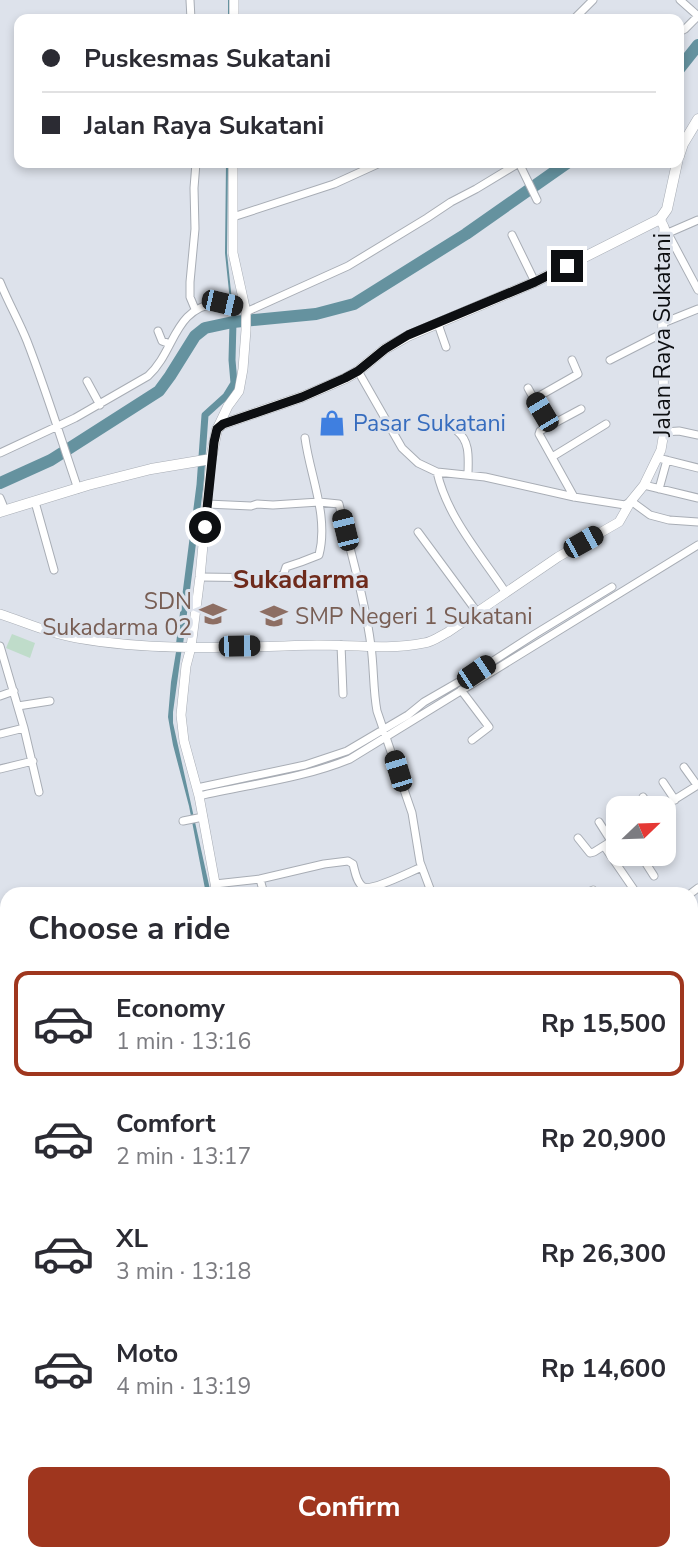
<!DOCTYPE html>
<html lang="en">
<head>
<meta charset="utf-8">
<style>
	:root { --surface:#fff; --page:#f7f7f7; --text:#2b2b33; --muted:#7c7c81; --line:#e1e1e2; --accent:#9f361e }
	body { margin:0; font-family:"Nunito Sans",sans-serif; background:var(--page); color:var(--text); height:100vh; display:flex; flex-direction:column; font-size:26px; white-space:nowrap }
	* { box-sizing:border-box; margin:0 }
	p { font-size:23px; color:var(--muted) }
	.icon { flex:none; width:38px; height:38px; fill:none; stroke:currentColor; stroke-width:2; stroke-linecap:round; stroke-linejoin:round }
	.map { position:relative; flex:1; overflow:hidden }
	.panel { position:absolute; left:0px; top:887px; width:698px; height:674px; display:flex; flex-direction:column; background:var(--surface); border-radius:21px 21px 0 0; box-shadow:0 4px 10px #0003 }
	.panel>* { flex:none }
	.top-card { position:absolute; left:14px; top:14px; width:670px; height:154px; border-radius:14px; box-shadow:0 4px 10px #0003; display:grid; align-content:center; height:154px; padding:0 28px; background:var(--surface) }
	.needle { width:46px; rotate:67deg }
	.tools { position:absolute; left:606px; top:796px; display:grid; gap:14px }
	.tools a { display:grid; place-items:center; width:70px; height:70px; border-radius:14px; background:var(--surface); box-shadow:0 4px 10px #0003; font-size:35px }
	.end { position:absolute; width:32px; height:32px; margin:-16px; border:9px solid #0d0f12; background:#fff; box-shadow:0 0 0 4px #fff }
	.from { border-radius:50% }
	.car { position:absolute; width:21px; height:42px; margin:-21px -10px; border-radius:9px; box-shadow:0 0 5px 2px #0007; background:linear-gradient(#222 24%,#8ab4d8 0 40%,#222 0 76%,#8ab4d8 0 86%,#222 0) }
	.top-card b { display:flex; align-items:center; gap:24px; height:66px; font-size:26px }
	.top-card b+b { border-top:2px solid var(--line) }
	.top-card i { width:18px; height:18px; background:var(--text) }
	ul { padding:0; list-style:none }
	li { display:flex; align-items:center; gap:21px; height:105px; margin:0 14px 10px; padding:0 14px; border:4px solid transparent; border-radius:14px }
	li div { flex:1 }
	li b { display:block; font-size:26px }
	li em { font-style:normal; font-weight:700 }
	li.current { border-color:var(--accent) }
	li>.icon { width:63px; height:63px; stroke-width:1.5 }
	h2 { padding:0 28px; font-size:32px; line-height:84px }
	.primary-button { display:flex; gap:14px; margin-top:auto; padding:14px 28px }
	.primary-button a { flex:1; height:80px; border-radius:14px; background:var(--accent); color:#fff; font-size:28px; font-weight:700; line-height:80px; text-align:center }
	.map>svg:first-child { display:block }
	.green { fill:#bfdcca }
	.water { fill:#65929f }
	.lines { fill:none; stroke-linecap:round; stroke-linejoin:round }
	.stream { stroke:#65929f; stroke-width:2 }
	.canal { stroke:#65929f; stroke-width:7 }
	.river { stroke:#65929f; stroke-width:12 }
	.minor-casing { stroke:#a8adb5; stroke-width:9 }
	.tertiary-casing { stroke:#a8adb5; stroke-width:10 }
	.secondary-casing { stroke:#a8adb5; stroke-width:11 }
	.minor { stroke:#fff; stroke-width:7 }
	.tertiary { stroke:#fff; stroke-width:9 }
	.secondary { stroke:#fff; stroke-width:10 }
	.route { stroke:#0d0f12; stroke-width:9 }
	.labels { text-anchor:middle; dominant-baseline:central; stroke-width:6; stroke-linejoin:round; paint-order:stroke }
	.street-label { font-size:23px; fill:#0d0f12; stroke:#dde2eb }
	.shop-label { font-size:23px; fill:#366cbe; stroke:#dde2eb; text-anchor:start }
	.education-label { font-size:23px; fill:#785e54; stroke:#dde2eb; text-anchor:end }
	.quarter-label { font-size:26px; font-weight:bold; fill:#6e2a1b; stroke:#dde2eb }
</style>
</head>
<body>
<div class="map">
<svg width="698" height="1560" viewBox="0 0 698 1560">
	<rect width="100%" height="100%" fill="#dde2eb"/>
	<!-- green -->
	<path class="green" d="M12,634L35,643L30,658L6,648Z"/>
	<!-- water -->
	<path class="water" d="M178,640H183L173,712V723L211,894H206L189,806L173,745L168,717L171,682Z"/>
	<g class="lines">
		<!-- stream -->
		<path class="stream" d="M229,19V0
			M227,163L226,253L231,301
			M232,307L233,322"/>
		<!-- canal -->
		<path class="canal" d="M179,648L200,485L205,415L226,396L234,383L232,360L233,322"/>
		<!-- river -->
		<path class="river" d="M679,69L698,45
			M0,483L51,460L159,391L170,376L195,336L205,328L233,322L316,314L354,304L466,234L567,163"/>
		<!-- minor casing -->
		<g class="minor-casing">
			<path id="minor" d="M190,0L191,19
				M680,0L698,16
				M574,19L593,0
				M679,32L685,29L698,16
				M519,163L537,200
				M233,217L334,184L380,163
				M665,228L698,290
				M668,233L698,220
				M512,235L535,282
				M0,282C8,302 19,321 27,341C46,390 61,439 78,489
				M195,309L190,297V282L195,229L194,188L196,163
				M246,312L348,266L427,218L451,202L476,189L519,163
				M663,323L698,309
				M438,324L446,347
				M158,331L162,341L170,344
				M610,360L663,333
				M358,371L402,448L418,463L437,472L485,477L574,497L625,505L631,501L650,515L669,520L698,522
				M87,381L100,405
				M528,388L534,399
				M550,426L534,399L578,374L572,360
				M457,431C471,442 468,460 468,475
				M664,432L679,431L698,435
				M0,453L75,418L148,376C176,350 173,308 218,303C226,302 236,306 245,306
				M552,457L606,424
				M658,458L698,468
				M437,472C447,517 481,555 506,593
				M644,485L698,498
				M659,489L667,460
				M574,497L539,434L540,431L581,409
				M0,498L5,510
				M35,502L54,570
				M207,504L251,506L257,504L273,505L319,502L339,504C350,551 365,599 371,646C374,668 373,690 377,711L412,813L420,862L432,894
				M418,532L477,612
				M200,577L279,578L284,573L286,567L301,562L319,555C329,516 310,476 305,438
				M341,645L343,694
				M0,646L24,728L39,792
				M461,690L489,727L472,740
				M0,696L14,691
				M18,706L50,701
				M0,734L24,728
				M684,767L697,785
				M0,769L33,761
				M663,782L675,800
				M197,788L305,765L347,751L408,715L424,702L476,672L535,634L612,587
				M199,796C250,784 301,779 350,759L698,545
				M643,797L650,808
				M619,808H620
				M661,808L698,785
				M183,821L203,817
				M599,822L611,841
				M578,838L590,853L594,852L618,837
				M663,843L671,854
				M604,846L637,894
				M640,854L654,876
				M260,879L264,894
				M215,884L260,879L324,864L348,861L353,864C355,871 356,881 362,886C370,893 411,871 422,867
				M584,894L593,890
				M690,894L698,888
				M0,918L7,916
				M0,975L7,1002
				M692,1013L698,1032
				M0,1025L7,1053
				M691,1041L698,1040
				M691,1070L698,1068
				M0,1080L7,1079
				M691,1097L698,1095
				M0,1129L7,1156
				M0,1179L7,1177
				M691,1179L698,1175
				M0,1261L7,1260
				M0,1288L7,1287
				M0,1314L7,1313
				M0,1340L7,1339
				M0,1367L7,1366
				M0,1393L7,1392
				M0,1418L7,1417
				M0,1445L7,1444
				M0,1473L7,1472
				M0,1500L7,1499
				M20,1554L21,1560
				M46,1554L47,1560
				M73,1554L74,1560
				M98,1554L99,1560
				M152,1554L153,1560
				M180,1554L181,1560
				M209,1554L210,1560
				M235,1554L236,1560
				M261,1554L262,1560
				M288,1554V1560
				M314,1554L315,1560
				M341,1554L342,1560
				M112,1560L127,1558"/>
		</g>
		<!-- tertiary casing -->
		<g class="tertiary-casing">
			<path id="tertiary" d="M234,19V0
				M217,429L228,406L239,391L243,369L246,330V312L233,253V163
				M211,459L200,577L191,647L186,666L181,715L184,741L199,796L217,894
				M0,614C25,622 50,634 77,638C156,652 237,647 317,645C353,645 389,650 424,643C433,642 440,636 448,632L558,557L619,522L631,501L644,485L661,450L664,432L662,274L664,227L660,219
				M411,1554L413,1560"/>
		</g>
		<!-- secondary casing -->
		<g class="secondary-casing">
			<path id="secondary" d="M679,156L683,144L698,119
				M0,512L88,485L151,469L211,459L217,429L223,424L302,397L346,378L358,371L385,349L408,336L535,282L660,219L667,209L677,163"/>
		</g>
		<!-- minor -->
		<use href="#minor" class="minor"/>
		<!-- tertiary -->
		<use href="#tertiary" class="tertiary"/>
		<!-- secondary -->
		<use href="#secondary" class="secondary"/>
	</g>
	<g class="lines">
		<!-- route -->
		<path class="route" d="M205,527L214,442L217,429L223,424L302,397L345,378L358,371L385,349L408,335L535,282L567,266"/>
	</g>
	<!-- icons -->
	<defs>
		<g id="shop-bare" transform="scale(2.1)"><path d="M-5-2.5h2.3a2.7 3.5 0 0 1 5.4 0H5L5.5 6h-11ZM-1.5-2.5h3a1.5 2.3 0 0 0-3 0Z" fill="#3f7fe0" stroke="#dde2eb" stroke-width="2.5" paint-order="stroke"/></g>
		<g id="school-bare" transform="scale(2.1)"><path d="M0-5L7-2L0 1L-7-2ZM-4 1L0 2.5L4 1V4Q0 6-4 4Z" fill="#8d6e63" stroke="#dde2eb" stroke-width="2.5" paint-order="stroke"/></g>
	</defs>
	<g fill-rule="evenodd">
		<use href="#shop-bare" x="332" y="423"/>
		<use href="#school-bare" x="213" y="614"/>
		<use href="#school-bare" x="274" y="616"/>
	</g>
	<g class="labels">
		<!-- street labels -->
		<g class="street-label">
			<text transform="translate(662 335) rotate(-90)">Jalan Raya Sukatani</text>
		</g>
		<!-- shop labels -->
		<g class="shop-label">
			<text x="353" y="423">Pasar Sukatani</text>
		</g>
		<!-- education labels -->
		<g class="education-label">
			<text x="192" y="601">SDN<tspan x="192" dy="26">Sukadarma 02</tspan></text>
			<text x="295" y="616" text-anchor="start">SMP Negeri 1 Sukatani</text>
		</g>
		<!-- quarter labels -->
		<g class="quarter-label">
			<text x="301" y="579">Sukadarma</text>
		</g>
	</g>
</svg>
<div class="tools">
<a><svg class="needle" viewBox="-14 -14 28 28"><path d="M0-13l5 13h-10z" fill="#e53935"/><path d="M0 13l5-13h-10z" fill="#7c7c81"/></svg></a>
</div>
<i class="end from" style="left:205px;top:527px"></i>
<i class="end" style="left:567px;top:266px"></i>
<i class="car" style="left:222px;top:303px;rotate:103deg"></i>
<i class="car" style="left:542px;top:412px;rotate:329deg"></i>
<i class="car" style="left:345px;top:530px;rotate:346deg"></i>
<i class="car" style="left:583px;top:542px;rotate:61deg"></i>
<i class="car" style="left:239px;top:646px;rotate:89deg"></i>
<i class="car" style="left:476px;top:672px;rotate:56deg"></i>
<i class="car" style="left:398px;top:771px;rotate:343deg"></i>
<div class="top-card">
<b><i class="from"></i>Puskesmas Sukatani</b>
<b><i></i>Jalan Raya Sukatani</b>
</div>
<section class="panel">
<h2>Choose a ride</h2>
<ul>
<li class="current"><svg class="icon" aria-label="car" viewBox="0 0 24 24"><path d="M5 17H2v-5l4-1 3-4h7l3 4 3 1v5h-3M9 17h6M6 11h13"/><circle cx="7" cy="17" r="2"/><circle cx="17" cy="17" r="2"/></svg><div><b>Economy</b><p>1 min · 13:16</p></div><em>Rp 15,500</em></li>
<li><svg class="icon" aria-label="car" viewBox="0 0 24 24"><path d="M5 17H2v-5l4-1 3-4h7l3 4 3 1v5h-3M9 17h6M6 11h13"/><circle cx="7" cy="17" r="2"/><circle cx="17" cy="17" r="2"/></svg><div><b>Comfort</b><p>2 min · 13:17</p></div><em>Rp 20,900</em></li>
<li><svg class="icon" aria-label="car" viewBox="0 0 24 24"><path d="M5 17H2v-5l4-1 3-4h7l3 4 3 1v5h-3M9 17h6M6 11h13"/><circle cx="7" cy="17" r="2"/><circle cx="17" cy="17" r="2"/></svg><div><b>XL</b><p>3 min · 13:18</p></div><em>Rp 26,300</em></li>
<li><svg class="icon" aria-label="car" viewBox="0 0 24 24"><path d="M5 17H2v-5l4-1 3-4h7l3 4 3 1v5h-3M9 17h6M6 11h13"/><circle cx="7" cy="17" r="2"/><circle cx="17" cy="17" r="2"/></svg><div><b>Moto</b><p>4 min · 13:19</p></div><em>Rp 14,600</em></li>
</ul>
<div class="primary-button"><a>Confirm</a></div>
</section>
</div>
</body>
</html>
